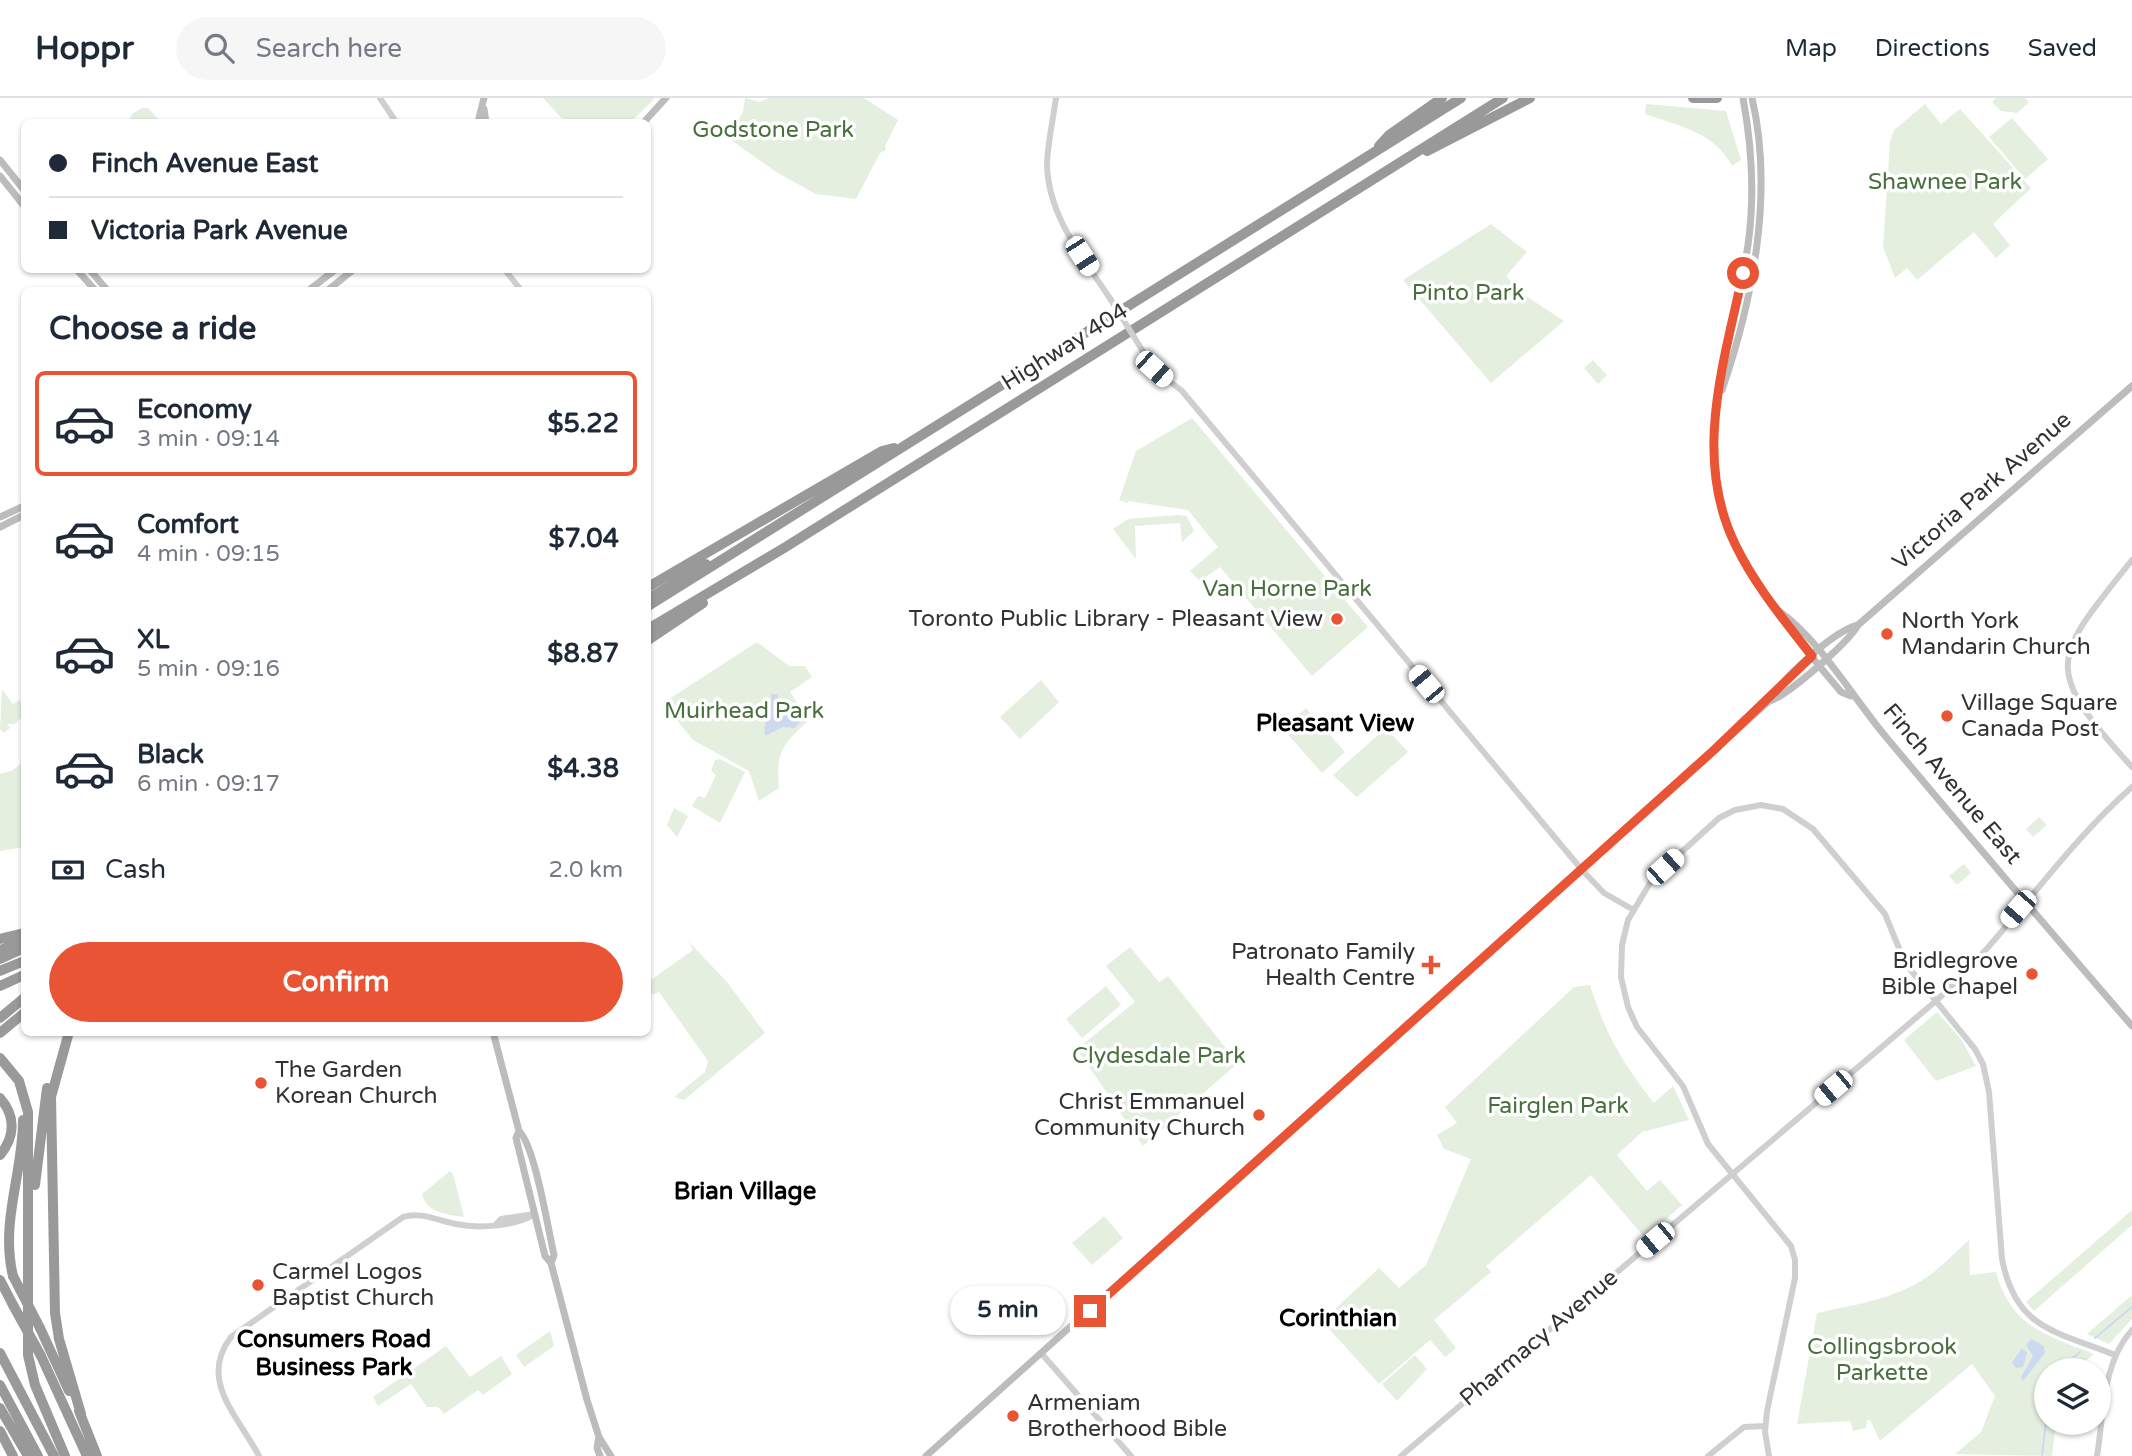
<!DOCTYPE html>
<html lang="en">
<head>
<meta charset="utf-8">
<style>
	:root { --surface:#fff; --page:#f6f6f7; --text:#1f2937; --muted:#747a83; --line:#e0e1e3; --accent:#e95434 }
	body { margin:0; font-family:"Varela Round",sans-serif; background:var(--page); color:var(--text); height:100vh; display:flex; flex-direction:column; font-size:26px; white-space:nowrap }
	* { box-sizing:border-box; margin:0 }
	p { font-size:23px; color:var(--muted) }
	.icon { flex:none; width:38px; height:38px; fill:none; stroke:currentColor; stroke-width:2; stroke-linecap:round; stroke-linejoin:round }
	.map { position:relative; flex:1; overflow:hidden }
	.drawer { position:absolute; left:21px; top:189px; width:630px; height:749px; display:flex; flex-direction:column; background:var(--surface); border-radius:10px; box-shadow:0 2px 5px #0004 }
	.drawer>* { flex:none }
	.guide { position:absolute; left:21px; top:21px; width:630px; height:154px; border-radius:10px; box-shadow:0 2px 5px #0004; display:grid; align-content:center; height:154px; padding:0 28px; background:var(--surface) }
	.fabs { position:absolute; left:2034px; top:1260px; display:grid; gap:14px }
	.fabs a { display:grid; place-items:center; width:77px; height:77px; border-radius:50%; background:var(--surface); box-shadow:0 2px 5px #0004; font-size:35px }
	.end { position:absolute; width:32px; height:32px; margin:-16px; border:9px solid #e95434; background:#fff; box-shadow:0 0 0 4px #fff }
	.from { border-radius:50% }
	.bubble { position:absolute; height:49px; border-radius:24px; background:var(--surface); box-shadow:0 2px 5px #0004; font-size:23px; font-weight:700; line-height:49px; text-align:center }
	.car { position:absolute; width:21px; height:42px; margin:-21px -10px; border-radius:9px; box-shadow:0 0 5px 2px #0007; background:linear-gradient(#fff 24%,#345 0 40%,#fff 0 76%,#345 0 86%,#fff 0) }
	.guide b { display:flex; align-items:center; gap:24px; height:66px; font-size:26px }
	.guide b+b { border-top:2px solid var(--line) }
	.guide i { width:18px; height:18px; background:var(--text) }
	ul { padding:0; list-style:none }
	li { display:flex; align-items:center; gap:21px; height:105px; margin:0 14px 10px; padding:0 14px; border:4px solid transparent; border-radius:10px }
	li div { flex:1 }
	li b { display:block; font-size:26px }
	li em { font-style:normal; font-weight:700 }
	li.on { border-color:var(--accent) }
	li>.icon { width:63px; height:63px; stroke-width:1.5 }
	h2 { padding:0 28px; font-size:32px; line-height:84px }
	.pay { display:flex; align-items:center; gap:18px; height:77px; padding:0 28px; font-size:26px }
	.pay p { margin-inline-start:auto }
	.primary-button { display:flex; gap:14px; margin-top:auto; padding:14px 28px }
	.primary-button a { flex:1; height:80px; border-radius:42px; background:var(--accent); color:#fff; font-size:28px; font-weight:700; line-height:80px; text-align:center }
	header { display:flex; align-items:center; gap:42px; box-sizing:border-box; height:98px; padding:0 35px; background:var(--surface); border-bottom:2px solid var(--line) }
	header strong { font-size:33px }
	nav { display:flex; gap:38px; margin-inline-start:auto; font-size:24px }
	.search { width:490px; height:63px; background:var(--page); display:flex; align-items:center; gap:18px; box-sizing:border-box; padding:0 24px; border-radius:38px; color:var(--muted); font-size:26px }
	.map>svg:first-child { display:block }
	.green { fill:#e5efe0 }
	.water { fill:#cdd9ee }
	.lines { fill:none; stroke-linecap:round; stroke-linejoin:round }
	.stream { stroke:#cdd9ee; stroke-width:2 }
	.tertiary { stroke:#cfcfcf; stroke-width:6 }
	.secondary { stroke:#bcbcbc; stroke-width:7 }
	.motorway { stroke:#999; stroke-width:10 }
	.tertiary-bridge { stroke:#cfcfcf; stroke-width:6 }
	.motorway-bridge { stroke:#999; stroke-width:10 }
	.route { stroke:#e95434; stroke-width:9 }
	.poi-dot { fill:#e95434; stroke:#fff; stroke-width:2.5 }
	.labels { text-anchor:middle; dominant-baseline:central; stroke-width:7; stroke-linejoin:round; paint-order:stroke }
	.park-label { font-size:23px; fill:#48703d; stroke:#fff }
	.street-label { font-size:23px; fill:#323232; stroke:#fff }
	.poi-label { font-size:23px; fill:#323232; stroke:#fff; text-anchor:start }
	.neighbourhood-label { font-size:24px; font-weight:bold; fill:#000; stroke:#fff }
</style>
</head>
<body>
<header>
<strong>Hoppr</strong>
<div class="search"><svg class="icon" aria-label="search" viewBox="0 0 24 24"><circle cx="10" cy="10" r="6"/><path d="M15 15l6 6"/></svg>Search here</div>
<nav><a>Map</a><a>Directions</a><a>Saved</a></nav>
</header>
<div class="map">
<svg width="2132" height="1358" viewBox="0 0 2132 1358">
	<rect width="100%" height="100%" fill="#fff"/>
	<!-- green -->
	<path class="green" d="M543,0H652L654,1L631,24H565Z
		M745,0L760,4L769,0H864L898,22L885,48L886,52L880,55L856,101L816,96L776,74L727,39L743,14Z
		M1996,0H2025L2029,4L2017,15L2001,13L1992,4Z
		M1646,6L1726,13L1741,62L1732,68C1714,34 1679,28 1645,16Z
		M1925,6L1941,26L1960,11L2031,90L1993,126L2010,147L1996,160L1974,134L1917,182L1907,170L1895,180L1883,149L1890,43L1894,32Z
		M142,10H148L161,24H128L132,16Z
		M2012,20L2048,61L2025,81L1989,39Z
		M1491,126L1527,154L1506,178L1526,198L1564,223L1491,285L1403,182Z
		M1593,262L1607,277L1598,286L1584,270Z
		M1192,320L1368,529L1312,578L1220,469L1200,483L1190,473L1218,449L1188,412L1128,403V405L1119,402L1136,353Z
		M1178,417L1187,418L1194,433L1182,444L1180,425L1135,428L1136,461L1113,431L1128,421Z
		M757,544L789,568H805L812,579L790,594L809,622C782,647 776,653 779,690L759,703L749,673L693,642L663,605Z
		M1041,582L1059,604L1020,641L1000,619Z
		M2,591L13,606L19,602L24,608V617L15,626H7L10,630L4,635L0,631Z
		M1306,610L1345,654L1322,675L1283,631Z
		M1386,630L1408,654L1357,699L1333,677Z
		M720,661L745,674L720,725L692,708L698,698L705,700L716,677L711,673L715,662Z
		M24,663V749L0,753V676L13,672Z
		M674,710L688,718L677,739L667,727Z
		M2039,719L2047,727L2033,739L2026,731Z
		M1964,766L1971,775L1957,787L1949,778Z
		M688,843L727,884L765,935L684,1002L674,999L705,974L708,963L659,894L648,898V884L693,852Z
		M1130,849L1159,884L1168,878L1238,965L1143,1048L1077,951L1135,904L1106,868Z
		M1590,887C1606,937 1622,964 1654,1005L1673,988L1689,1022L1642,1034L1617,1057L1647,1093L1660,1082L1682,1107L1645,1140L1591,1077L1486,1168L1491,1174L1434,1222L1456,1250L1445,1259L1430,1242L1379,1286L1322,1223L1379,1170L1399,1190L1426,1167L1471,1061L1444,1051L1437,1037L1457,1025L1445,1009L1574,889Z
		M1106,888L1121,907L1082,940L1066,921Z
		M1937,914L1961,941L1976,968L1936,983L1904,942Z
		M450,1073L453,1076L464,1119C447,1117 426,1114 422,1096Z
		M2132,1112V1127L2034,1213L2026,1204Z
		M1104,1118L1123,1140L1092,1167L1072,1145Z
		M1969,1142L1970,1177L1996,1174C2011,1229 2046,1237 2094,1256L2076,1272H2046V1325H2056L2052,1358L1955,1356L1981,1334L1995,1298L1972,1266L1880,1343L1870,1322H1867L1866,1330L1853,1333L1850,1323L1797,1326L1817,1215C1854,1207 1895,1201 1927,1179C1942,1169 1955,1154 1969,1142Z
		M2132,1197V1221L2109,1246L2087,1236Z
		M550,1233L554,1248L524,1269L516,1257Z
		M446,1248L470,1279L501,1258L512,1276L483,1297L478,1292L444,1316L438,1309H427L411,1286L378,1308L373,1299Z
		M1415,1257L1427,1271L1397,1303L1382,1286Z"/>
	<!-- water -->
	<path class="water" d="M771,596H777L781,609L797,616L801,623L795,630L783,629L765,638C762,624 773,612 771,596Z
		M2031,1241L2044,1248L2045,1255L2023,1283L2021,1279L2033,1258L2026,1247Z
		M2022,1250L2027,1255L2023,1269L2016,1270L2012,1265Z"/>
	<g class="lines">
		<!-- stream -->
		<path class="stream" d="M2095,1240L2132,1209
			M2058,1272L2080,1254
			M2042,1357L2046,1323"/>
		<!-- tertiary -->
		<path class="tertiary" d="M380,0L396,24
			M1056,0C1053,21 1048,44 1047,65C1047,117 1084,161 1111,202
			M505,172L521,192
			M1139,247L1154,271L1182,293L1275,404L1582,772L1604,795L1632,811
			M2132,462C2052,562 2041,569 2132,669
			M497,1125L501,1121L534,1116
			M1042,1256L1131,1358
			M259,1358C238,1318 198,1282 231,1239L403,1119C420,1113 439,1123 456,1126C479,1131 516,1128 535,1116
			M1401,1358L1937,902C2008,837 2059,753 2132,689
			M1708,1358L1744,1329L1765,1328
			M1769,1358L1765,1334L1767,1313L1795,1180V1162L1791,1148L1708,1046L1683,988L1637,929L1628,909L1621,879L1622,847L1628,822L1653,780L1719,720L1735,712L1761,707L1783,711L1813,731L1885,816L1905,865L1975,951L1983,966L1989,994L2002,1161C2016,1232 2056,1233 2115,1257
			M2097,1358C2104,1316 2102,1265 2132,1232"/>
		<!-- secondary -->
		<path class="secondary" d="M1743,0C1752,49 1755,98 1748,147C1734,237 1695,327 1724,418C1744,481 1799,544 1841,594L1851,598
			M484,11L486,24
			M478,24L484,0
			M644,24L666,0
			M0,62L24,92
			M0,78L24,108
			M77,172L95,192
			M90,172L107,192
			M309,192L335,172
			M328,192L353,172
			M1722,292C1753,202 1774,94 1752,0
			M0,419L24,408
			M0,429L24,417
			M1779,513C1819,541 1854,601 1886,639C1967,736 2049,832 2132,928
			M1768,604C1787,598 1848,545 1858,527L2132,288
			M493,934L519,1033L516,1040L545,1158L551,1165L587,1302L599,1339L611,1358
			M519,1033C535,1048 548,1131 554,1157L551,1165
			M599,1339L597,1350L600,1358
			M926,1358L1767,605C1781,582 1833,533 1858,527"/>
		<!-- motorway -->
		<path class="motorway" d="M1693,0H1717
			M1379,48L1389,37L1442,0
			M1427,53L1530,0
			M648,489L882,353L894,350
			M648,501L706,466
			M648,508L1461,0
			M648,531L784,450L1503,0
			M648,542L703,505
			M0,841L24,835
			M0,852L24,843
			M0,861L24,850
			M0,873L24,863
			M0,888L24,877
			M0,920L24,900
			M69,934L51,999L55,1215L59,1241L81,1316
			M0,935L24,915
			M0,960L19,983L28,1014V1257L35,1287L65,1358
			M0,1000C16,1018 15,1039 0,1057
			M35,1087L47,990
			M13,1178C0,1124 23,1076 23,1022
			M0,1182L13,1207
			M40,1230L69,1293
			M0,1255L54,1358
			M41,1258L87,1358
			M0,1287L38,1358
			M0,1310L28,1358
			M79,1313L97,1358
			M0,1333L13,1358"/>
		<!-- tertiary-bridge -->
		<path class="tertiary-bridge" d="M1111,202L1139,247"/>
		<!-- motorway-bridge -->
		<path class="motorway-bridge" d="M13,1178L40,1230
			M13,1207L41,1258"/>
	</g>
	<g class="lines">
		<!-- route -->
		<path class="route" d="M1090,1213L1714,652L1812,558C1785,523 1756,489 1736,448C1692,360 1724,265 1743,175"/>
	</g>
	<!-- markers -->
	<g class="poi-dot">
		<circle cx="1337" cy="521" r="7"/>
		<circle cx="1887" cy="536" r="7"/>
		<circle cx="1947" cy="618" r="7"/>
		<path d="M1427.5 856.5h7v7h7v7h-7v7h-7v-7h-7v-7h7z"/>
		<circle cx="2032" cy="876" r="7"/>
		<circle cx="261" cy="985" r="7"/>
		<circle cx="1259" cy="1017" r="7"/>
		<circle cx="258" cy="1187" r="7"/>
		<circle cx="1013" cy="1318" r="7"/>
	</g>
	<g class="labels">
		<!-- park labels -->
		<g class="park-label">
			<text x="773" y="32">Godstone Park</text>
			<text x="1945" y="84">Shawnee Park</text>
			<text x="1468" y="195">Pinto Park</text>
			<text x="1287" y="491">Van Horne Park</text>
			<text x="744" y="613">Muirhead Park</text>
			<text x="1159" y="958">Clydesdale Park</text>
			<text x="1558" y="1008">Fairglen Park</text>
			<text x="1882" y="1249">Collingsbrook<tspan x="1882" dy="26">Parkette</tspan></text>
		</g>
		<!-- street labels -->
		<g class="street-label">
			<text transform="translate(1065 249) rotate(-32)">Highway 404</text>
			<text transform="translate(1982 393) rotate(-41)">Victoria Park Avenue</text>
			<text transform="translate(1952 686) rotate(50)">Finch Avenue East</text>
			<text transform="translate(1539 1240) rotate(-40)">Pharmacy Avenue</text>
		</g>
		<!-- poi labels -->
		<g class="poi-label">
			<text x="1323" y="521" text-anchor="end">Toronto Public Library - Pleasant View</text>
			<text x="1901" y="523">North York<tspan x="1901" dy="26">Mandarin Church</tspan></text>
			<text x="1961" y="605">Village Square<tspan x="1961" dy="26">Canada Post</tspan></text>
			<text x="1415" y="854" text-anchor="end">Patronato Family<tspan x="1415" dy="26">Health Centre</tspan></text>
			<text x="2018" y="863" text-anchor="end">Bridlegrove<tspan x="2018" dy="26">Bible Chapel</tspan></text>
			<text x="275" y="972">The Garden<tspan x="275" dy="26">Korean Church</tspan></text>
			<text x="1245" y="1004" text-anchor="end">Christ Emmanuel<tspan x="1245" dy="26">Community Church</tspan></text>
			<text x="272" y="1174">Carmel Logos<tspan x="272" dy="26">Baptist Church</tspan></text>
			<text x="1027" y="1305">Armeniam<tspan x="1027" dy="26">Brotherhood Bible</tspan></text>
		</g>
		<!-- neighbourhood labels -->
		<g class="neighbourhood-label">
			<text x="1335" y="625">Pleasant View</text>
			<text x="745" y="1093">Brian Village</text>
			<text x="1338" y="1220">Corinthian</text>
			<text x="334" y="1241">Consumers Road<tspan x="334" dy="28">Business Park</tspan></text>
		</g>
	</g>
</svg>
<div class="fabs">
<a><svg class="icon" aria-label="layers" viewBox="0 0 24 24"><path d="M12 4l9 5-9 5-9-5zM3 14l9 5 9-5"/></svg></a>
</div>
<i class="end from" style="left:1743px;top:175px"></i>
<i class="end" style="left:1090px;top:1213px"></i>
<div class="bubble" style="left:950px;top:1188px;width:116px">5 min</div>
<i class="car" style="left:1082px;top:158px;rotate:147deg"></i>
<i class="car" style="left:1154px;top:271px;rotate:132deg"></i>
<i class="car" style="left:1426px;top:586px;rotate:320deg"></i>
<i class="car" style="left:1665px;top:769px;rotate:48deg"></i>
<i class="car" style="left:2018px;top:811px;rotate:221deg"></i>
<i class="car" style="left:1833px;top:990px;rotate:230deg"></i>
<i class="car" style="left:1655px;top:1142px;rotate:230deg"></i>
<div class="guide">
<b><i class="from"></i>Finch Avenue East</b>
<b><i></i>Victoria Park Avenue</b>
</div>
<section class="drawer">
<h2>Choose a ride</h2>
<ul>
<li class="on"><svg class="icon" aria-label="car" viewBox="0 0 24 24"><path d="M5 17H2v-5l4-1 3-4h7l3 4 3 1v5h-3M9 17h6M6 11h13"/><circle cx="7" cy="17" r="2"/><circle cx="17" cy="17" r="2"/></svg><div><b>Economy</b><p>3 min · 09:14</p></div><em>$5.22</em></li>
<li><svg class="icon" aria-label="car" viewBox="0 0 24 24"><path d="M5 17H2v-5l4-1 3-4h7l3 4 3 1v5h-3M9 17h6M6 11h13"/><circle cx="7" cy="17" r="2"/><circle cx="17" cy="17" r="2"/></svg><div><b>Comfort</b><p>4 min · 09:15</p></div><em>$7.04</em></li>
<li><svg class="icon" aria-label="car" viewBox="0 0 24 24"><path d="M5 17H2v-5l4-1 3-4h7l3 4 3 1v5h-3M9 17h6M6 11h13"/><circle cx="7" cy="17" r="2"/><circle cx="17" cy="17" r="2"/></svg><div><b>XL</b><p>5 min · 09:16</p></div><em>$8.87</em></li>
<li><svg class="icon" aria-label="car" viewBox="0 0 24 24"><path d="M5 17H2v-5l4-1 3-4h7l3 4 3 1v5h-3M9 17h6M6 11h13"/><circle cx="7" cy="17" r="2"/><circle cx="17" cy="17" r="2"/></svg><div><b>Black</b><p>6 min · 09:17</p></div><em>$4.38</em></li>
</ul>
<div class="pay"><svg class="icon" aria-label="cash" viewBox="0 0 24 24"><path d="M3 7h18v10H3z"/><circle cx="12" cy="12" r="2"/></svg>Cash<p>2.0 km</p></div>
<div class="primary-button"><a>Confirm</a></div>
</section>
</div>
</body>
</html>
